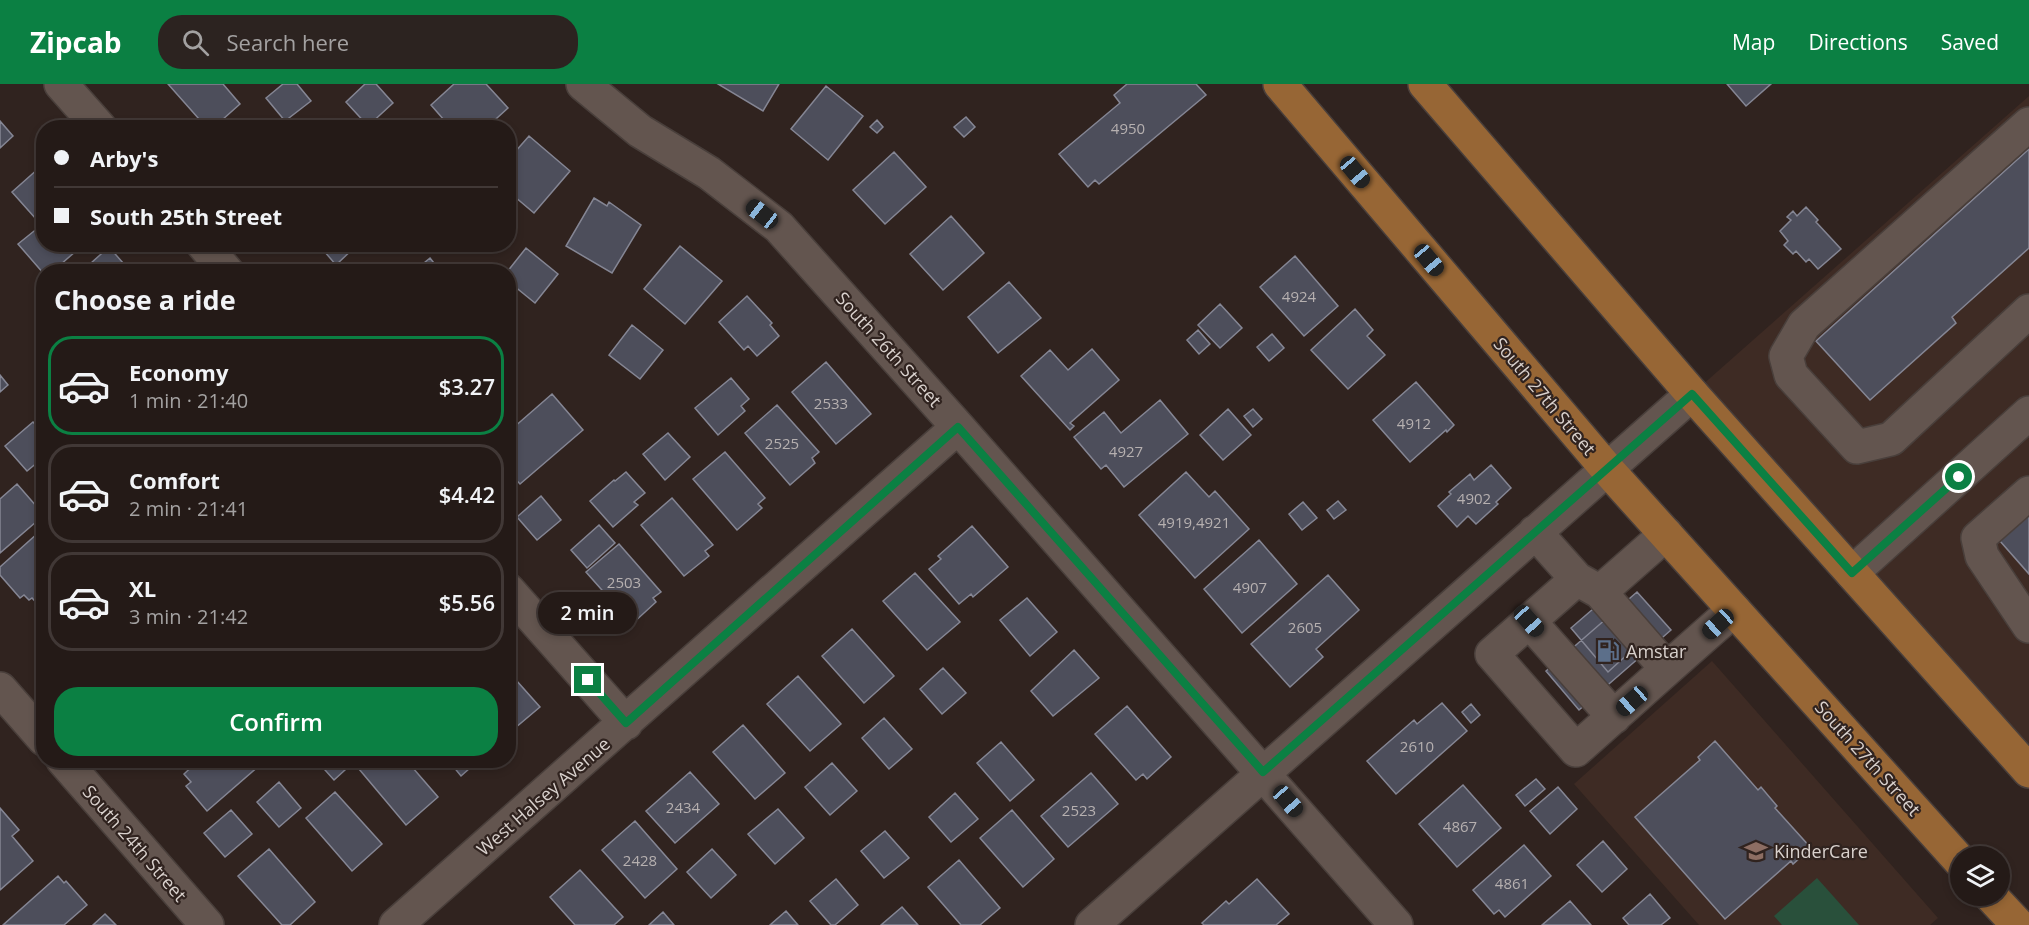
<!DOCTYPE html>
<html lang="en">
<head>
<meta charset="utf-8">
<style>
	:root { --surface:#241a17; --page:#2c2320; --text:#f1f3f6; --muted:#a3a1a1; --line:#413836; --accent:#0b8043 }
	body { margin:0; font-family:"Open Sans",sans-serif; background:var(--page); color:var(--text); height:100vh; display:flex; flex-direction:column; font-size:22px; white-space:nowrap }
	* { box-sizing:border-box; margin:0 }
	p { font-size:20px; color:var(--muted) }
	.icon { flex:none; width:33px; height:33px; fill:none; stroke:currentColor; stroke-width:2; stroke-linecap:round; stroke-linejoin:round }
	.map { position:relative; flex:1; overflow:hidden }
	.sheet { position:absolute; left:36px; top:180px; width:480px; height:504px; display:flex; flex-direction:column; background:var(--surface); border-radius:24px; box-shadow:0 3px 9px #0003,0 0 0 2px var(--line) }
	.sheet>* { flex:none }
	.hud { position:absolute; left:36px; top:36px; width:480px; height:132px; border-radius:24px; box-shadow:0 3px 9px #0003,0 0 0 2px var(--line); display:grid; align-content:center; height:132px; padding:0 18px; background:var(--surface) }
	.tools { position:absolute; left:1950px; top:762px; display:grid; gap:12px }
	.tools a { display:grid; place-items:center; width:60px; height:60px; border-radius:50%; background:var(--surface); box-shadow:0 3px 9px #0003,0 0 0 2px var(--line); font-size:30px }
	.end { position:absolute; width:27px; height:27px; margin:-14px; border:8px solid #0b8043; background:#fff; box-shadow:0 0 0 3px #fff }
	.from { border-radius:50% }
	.bubble { position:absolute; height:42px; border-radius:21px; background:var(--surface); box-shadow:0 3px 9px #0003,0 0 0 2px var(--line); font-size:20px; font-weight:600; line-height:42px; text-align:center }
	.car { position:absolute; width:18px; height:36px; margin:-18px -9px; border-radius:8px; box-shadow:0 0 4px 2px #0007; background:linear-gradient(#222 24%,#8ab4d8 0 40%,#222 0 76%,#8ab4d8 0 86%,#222 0) }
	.hud b { display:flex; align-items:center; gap:21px; height:57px; font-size:22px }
	.hud b+b { border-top:2px solid var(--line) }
	.hud i { width:15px; height:15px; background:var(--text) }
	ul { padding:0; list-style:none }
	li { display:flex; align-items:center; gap:18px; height:99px; margin:0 12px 9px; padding:0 6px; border:3px solid var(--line); border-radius:24px }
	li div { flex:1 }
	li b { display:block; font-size:22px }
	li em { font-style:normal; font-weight:600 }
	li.on { border-color:var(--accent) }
	li>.icon { width:54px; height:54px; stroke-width:1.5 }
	h2 { padding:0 18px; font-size:27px; line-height:72px }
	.cta { display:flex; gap:12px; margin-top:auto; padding:12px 18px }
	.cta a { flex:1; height:69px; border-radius:24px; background:var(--accent); color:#fff; font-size:24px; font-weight:600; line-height:69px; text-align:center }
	header { display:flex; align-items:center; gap:36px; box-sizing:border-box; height:84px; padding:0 30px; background:var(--accent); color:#fff }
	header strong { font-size:28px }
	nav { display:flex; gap:33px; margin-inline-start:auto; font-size:21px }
	.search { width:420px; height:54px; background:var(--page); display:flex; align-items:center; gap:15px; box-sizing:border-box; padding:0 21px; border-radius:24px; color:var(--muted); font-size:22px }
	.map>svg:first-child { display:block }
	.built { fill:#3e2b24 }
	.green { fill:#29503b }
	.building { fill:#4d4e5b; stroke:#858694; stroke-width:1.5 }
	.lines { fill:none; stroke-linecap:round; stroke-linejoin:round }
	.minor-casing { stroke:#493f3b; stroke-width:36 }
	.major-casing { stroke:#493f3b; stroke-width:36 }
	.minor { stroke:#63554f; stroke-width:33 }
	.major { stroke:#976635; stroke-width:33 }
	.route { stroke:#0b8043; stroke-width:8 }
	.labels { text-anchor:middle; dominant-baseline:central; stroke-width:4.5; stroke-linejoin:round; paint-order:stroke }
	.number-label { font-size:15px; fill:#b6b0b0 }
	.street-label { font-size:18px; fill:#d9d1cd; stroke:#30231f }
	.poi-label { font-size:18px; fill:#d9d1cd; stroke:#30231f; text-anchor:start }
</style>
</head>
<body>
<header>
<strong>Zipcab</strong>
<div class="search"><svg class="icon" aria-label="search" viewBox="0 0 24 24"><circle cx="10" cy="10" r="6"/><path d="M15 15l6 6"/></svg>Search here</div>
<nav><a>Map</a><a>Directions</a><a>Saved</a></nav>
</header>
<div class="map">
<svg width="2029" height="841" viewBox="0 0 2029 841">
	<rect width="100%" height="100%" fill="#30231f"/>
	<!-- built -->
	<path class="built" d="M2029,12V687L1692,310Z
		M1712,577L1938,834L1930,841H1699L1574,700Z"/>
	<!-- green -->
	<path class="green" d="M1817,794L1859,841H1782L1774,832Z"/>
	<!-- building -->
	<path class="building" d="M168,0H223L240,20L213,44H207Z
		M283,0H297L311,17L285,37L266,14Z
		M365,0H376L393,19L368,42L346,18Z
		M454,0H486L508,24L486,44H451L431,21Z
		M718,0H779L763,27Z
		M1127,0H1196L1206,11L1099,100L1095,96L1088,103L1059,70L1120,19L1114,11Z
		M1727,0H1771L1746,22Z
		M826,2L863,32L828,76L791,45Z
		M966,33L975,43L964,53L954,43Z
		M877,36L883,43L877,49L870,43Z
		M0,37L13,52L0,64Z
		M529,52L570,87L534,129L508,107V76Z
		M2029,65V164L1952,233L1956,239L1870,316L1816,257Z
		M894,68L926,103L885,140L853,106Z
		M39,84L44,89V129L36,135L12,108Z
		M594,114L607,122L609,118L641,141L612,189L566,162Z
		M1806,123L1818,136L1816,138L1841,165L1818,185L1809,175L1806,178L1796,167L1793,170L1784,161L1788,157L1780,147L1791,136L1787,133L1793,127L1797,132Z
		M951,132L984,169L943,206L910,170Z
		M44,139V160H84L52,188H44V190L18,160Z
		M318,160H358L336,181Z
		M680,162L722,197L685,240L644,205Z
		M109,163L131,188H82V187Z
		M526,164L558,190L535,219L508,197L507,188Z
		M1295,172L1338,222L1304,252L1260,203Z
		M430,174L441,188H413Z
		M1009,198L1041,234L998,269L968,233Z
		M508,212L516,221L508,227Z
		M747,212L772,239L770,241L779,252L757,272L748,262L744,266L719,238Z
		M1220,220L1242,244L1220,264L1198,241Z
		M1355,225L1373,246L1367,252L1385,271L1348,305L1311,266Z
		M632,241L663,266L640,295L609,271Z
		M1198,246L1210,260L1199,270L1187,256Z
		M1272,250L1284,264L1269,277L1257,263Z
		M1092,265L1119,296L1070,339L1074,342L1070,346L1021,292L1050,266L1068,286Z
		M826,278L871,330L836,360L792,308Z
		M0,291L8,301L0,308Z
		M731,294L749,315L741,322L745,327L718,351L695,324Z
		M1416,298L1454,341L1447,348L1446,346L1410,378L1373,336Z
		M552,310L583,346L520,400L508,387V338L513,344Z
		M1160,316L1188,350L1124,403L1106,381L1101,385L1074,353L1104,328L1121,349Z
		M777,321L819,368L812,374L815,379L790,401L745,349Z
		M1228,325L1251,351L1223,376L1200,351Z
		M1253,325L1262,335L1253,343L1244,332Z
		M33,338L44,350V373L27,387L5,362Z
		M668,349L690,373L665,396L643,370Z
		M725,368L765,414L758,420L762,424L737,446L693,395Z
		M1491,381L1511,404L1496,418L1498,420L1476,440L1468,432L1457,443L1438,422L1451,410L1449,408L1470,390L1474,396Z
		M626,388L645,409L634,418L638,421L613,443L590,417L614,396L615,397Z
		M1186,388L1209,413L1215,407L1249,445L1195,494L1139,431Z
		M17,400L44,431L0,469V415Z
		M541,412L561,436L537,456L517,433Z
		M672,414L713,461L705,467L709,472L684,492L641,441Z
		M1338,417L1346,426L1334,435L1327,426Z
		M1303,418L1317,434L1302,446L1289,430Z
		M2029,431V490L2000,457Z
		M599,441L615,459L587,484L571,466Z
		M972,442L1008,483L973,513L971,510L959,520L929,485L941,475L938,472Z
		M38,449L44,455V527L32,514L29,516L24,511L20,514L0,491V483Z
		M1259,456L1297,500L1242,549L1204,505Z
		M619,460L661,508L653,514L656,518L632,540L586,488Z
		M915,489L960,538L927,566L883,517Z
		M1328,491L1359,526L1316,565L1323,573L1290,603L1251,560Z
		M1637,508L1671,546L1579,626L1546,587Z
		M1027,514L1057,548L1030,572L1000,536Z
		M1593,525L1630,568L1608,588L1571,544Z
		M852,545L894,592L864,619L822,572Z
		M1074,566L1099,594L1053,632L1031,607Z
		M943,584L966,609L942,630L920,605Z
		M508,587L540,623L509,649L508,647Z
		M798,592L841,640L810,667L767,620Z
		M1442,619L1467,647L1396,710L1367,677L1414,636L1417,640Z
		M1471,620L1480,631L1471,639L1462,628Z
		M1127,622L1171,673L1147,695L1143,690L1136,696L1095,650Z
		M884,634L912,665L889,685L862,654Z
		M743,641L785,689L755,715L713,668Z
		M1715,657L1758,706L1761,703L1777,722L1775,724L1811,764L1793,780L1791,777L1725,835L1635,733L1700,676L1698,673Z
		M1001,658L1034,696L1010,717L977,679Z
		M199,676H254L259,682L207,727L186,702L191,698L184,690Z
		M316,676H356L334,696Z
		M369,676H406L438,713L406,741L359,685Z
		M448,676H479L461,692Z
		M832,679L857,707L830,731L805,703Z
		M690,688L719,720L675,759L646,727Z
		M1091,689L1118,720L1068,763L1041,732Z
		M1536,695L1545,705L1525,722L1516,711Z
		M279,698L301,724L279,743L257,718Z
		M1463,701L1501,744L1457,783L1419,740Z
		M1558,703L1577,725L1550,750L1530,727Z
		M335,708L382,760L352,787L306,734Z
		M955,709L978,735L951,758L929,733Z
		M0,724L19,746L12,752L33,777L0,806Z
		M778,725L804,754L775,780L748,750Z
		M231,726L252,750L225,773L204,749Z
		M1012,726L1054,775L1023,803L980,754Z
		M635,737L677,785L645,814L602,766Z
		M885,747L909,774L884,794L861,767Z
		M1603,757L1627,785L1602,808L1577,781Z
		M1524,761L1551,792L1505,833L1499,826L1494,830L1473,806Z
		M269,765L315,818L290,841H282L238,792Z
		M712,765L736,791L711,814L687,788Z
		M959,776L1000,824L980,841H961L928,803Z
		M580,786L623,833L614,841H575L550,813Z
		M58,792L64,799L66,797L87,821L64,841H3Z
		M836,795L858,821L835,841H831L810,817Z
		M1257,795L1289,830L1276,841H1204L1202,839L1226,817L1229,820Z
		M1650,810L1670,834L1661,841H1629L1623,834Z
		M1570,817L1591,841H1542Z
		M902,823L918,841H881Z
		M786,827L798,841H770Z
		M663,828L674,841H649Z
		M105,830L116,841H93Z"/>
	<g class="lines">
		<!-- minor casing -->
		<g class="minor-casing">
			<path id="minor" d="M61,0L100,44
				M583,0L640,47L709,89L779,143L958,343L1396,841
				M2029,40L1804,241L1786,272L1791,291L1857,363L1891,355L2029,227
				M203,160L227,188
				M2029,409L1978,454L1982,472L2029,542
				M1535,448L1577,495
				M1852,489L2029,329
				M508,506L626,639
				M1600,508L1666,450
				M1529,537L1614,633
				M1667,585L1600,508L1577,495L1492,570L1576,666C1629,619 1681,572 1734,526
				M0,605L44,655
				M63,676L207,841
				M396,841L958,343
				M1092,841L1692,310"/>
		</g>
		<!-- major casing -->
		<g class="major-casing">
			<path id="major" d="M1280,0L1607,385L1960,777
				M1425,0L1692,310L2029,687
				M1991,812L2018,841"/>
		</g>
		<!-- minor -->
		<use href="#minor" class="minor"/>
		<!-- major -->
		<use href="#major" class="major"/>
	</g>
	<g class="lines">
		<!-- route -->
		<path class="route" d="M588,596L626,639L958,343L1263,688L1692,310L1852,489L1959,393"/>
	</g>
	<!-- icons -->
	<defs>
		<g id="fuel-bare" transform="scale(1.8)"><path d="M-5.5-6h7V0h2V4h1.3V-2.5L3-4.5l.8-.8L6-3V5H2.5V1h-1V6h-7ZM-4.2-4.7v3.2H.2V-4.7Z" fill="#5c6f8a" stroke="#30231f" stroke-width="2.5" paint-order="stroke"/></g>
		<g id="school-bare" transform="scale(1.8)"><path d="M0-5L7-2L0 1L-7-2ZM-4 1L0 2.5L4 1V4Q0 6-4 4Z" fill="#8d6e63" stroke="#30231f" stroke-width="2.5" paint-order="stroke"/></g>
	</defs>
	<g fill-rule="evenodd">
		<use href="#fuel-bare" x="1608" y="567"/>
		<use href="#school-bare" x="1756" y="767"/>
	</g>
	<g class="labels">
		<!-- number labels -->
		<g class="number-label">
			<text x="1128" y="44">4950</text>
			<text x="1299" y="212">4924</text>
			<text x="831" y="319">2533</text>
			<text x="1414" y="339">4912</text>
			<text x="782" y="359">2525</text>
			<text x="1126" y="367">4927</text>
			<text x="1474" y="414">4902</text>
			<text x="1194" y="438">4919,4921</text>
			<text x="624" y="498">2503</text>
			<text x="1250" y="503">4907</text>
			<text x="1305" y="543">2605</text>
			<text x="1417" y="662">2610</text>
			<text x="683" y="723">2434</text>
			<text x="1079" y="726">2523</text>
			<text x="1460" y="742">4867</text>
			<text x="640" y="776">2428</text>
			<text x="1512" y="799">4861</text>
		</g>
		<!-- street labels -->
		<g class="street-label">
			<text transform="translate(889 265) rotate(48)">South 26th Street</text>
			<text transform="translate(1545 312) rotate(50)">South 27th Street</text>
			<text transform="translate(1868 674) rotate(48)">South 27th Street</text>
			<text transform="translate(543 712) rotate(-41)">West Halsey Avenue</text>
			<text transform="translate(135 759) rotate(49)">South 24th Street</text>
		</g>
		<!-- poi labels -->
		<g class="poi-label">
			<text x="1626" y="567">Amstar</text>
			<text x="1774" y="767">KinderCare</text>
		</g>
	</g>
</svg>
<div class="tools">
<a><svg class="icon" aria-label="layers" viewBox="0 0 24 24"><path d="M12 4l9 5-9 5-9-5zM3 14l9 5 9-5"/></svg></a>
</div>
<i class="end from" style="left:1959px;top:393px"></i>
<i class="end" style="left:588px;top:596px"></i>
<div class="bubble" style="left:538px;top:508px;width:99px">2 min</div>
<i class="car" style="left:1355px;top:88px;rotate:140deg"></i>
<i class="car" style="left:762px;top:130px;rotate:308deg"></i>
<i class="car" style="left:1429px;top:176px;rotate:140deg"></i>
<i class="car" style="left:1529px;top:537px;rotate:138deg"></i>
<i class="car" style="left:1718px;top:540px;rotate:228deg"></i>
<i class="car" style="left:1632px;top:617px;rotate:229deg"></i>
<i class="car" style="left:1288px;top:717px;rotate:139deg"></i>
<div class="hud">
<b><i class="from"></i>Arby's</b>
<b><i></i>South 25th Street</b>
</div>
<section class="sheet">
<h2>Choose a ride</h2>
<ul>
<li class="on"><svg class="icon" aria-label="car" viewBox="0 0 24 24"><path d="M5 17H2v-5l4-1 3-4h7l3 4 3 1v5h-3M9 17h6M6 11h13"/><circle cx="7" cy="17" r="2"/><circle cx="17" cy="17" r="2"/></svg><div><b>Economy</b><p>1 min · 21:40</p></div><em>$3.27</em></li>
<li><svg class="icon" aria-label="car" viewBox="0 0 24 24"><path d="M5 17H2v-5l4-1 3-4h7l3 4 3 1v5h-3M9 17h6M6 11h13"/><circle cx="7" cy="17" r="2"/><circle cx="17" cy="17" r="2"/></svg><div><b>Comfort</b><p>2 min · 21:41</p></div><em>$4.42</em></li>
<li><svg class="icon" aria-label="car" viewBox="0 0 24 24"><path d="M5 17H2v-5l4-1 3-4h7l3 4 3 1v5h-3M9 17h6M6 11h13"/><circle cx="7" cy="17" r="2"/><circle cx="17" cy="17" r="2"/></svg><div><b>XL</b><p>3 min · 21:42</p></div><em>$5.56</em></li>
</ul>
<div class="cta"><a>Confirm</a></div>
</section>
</div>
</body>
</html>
